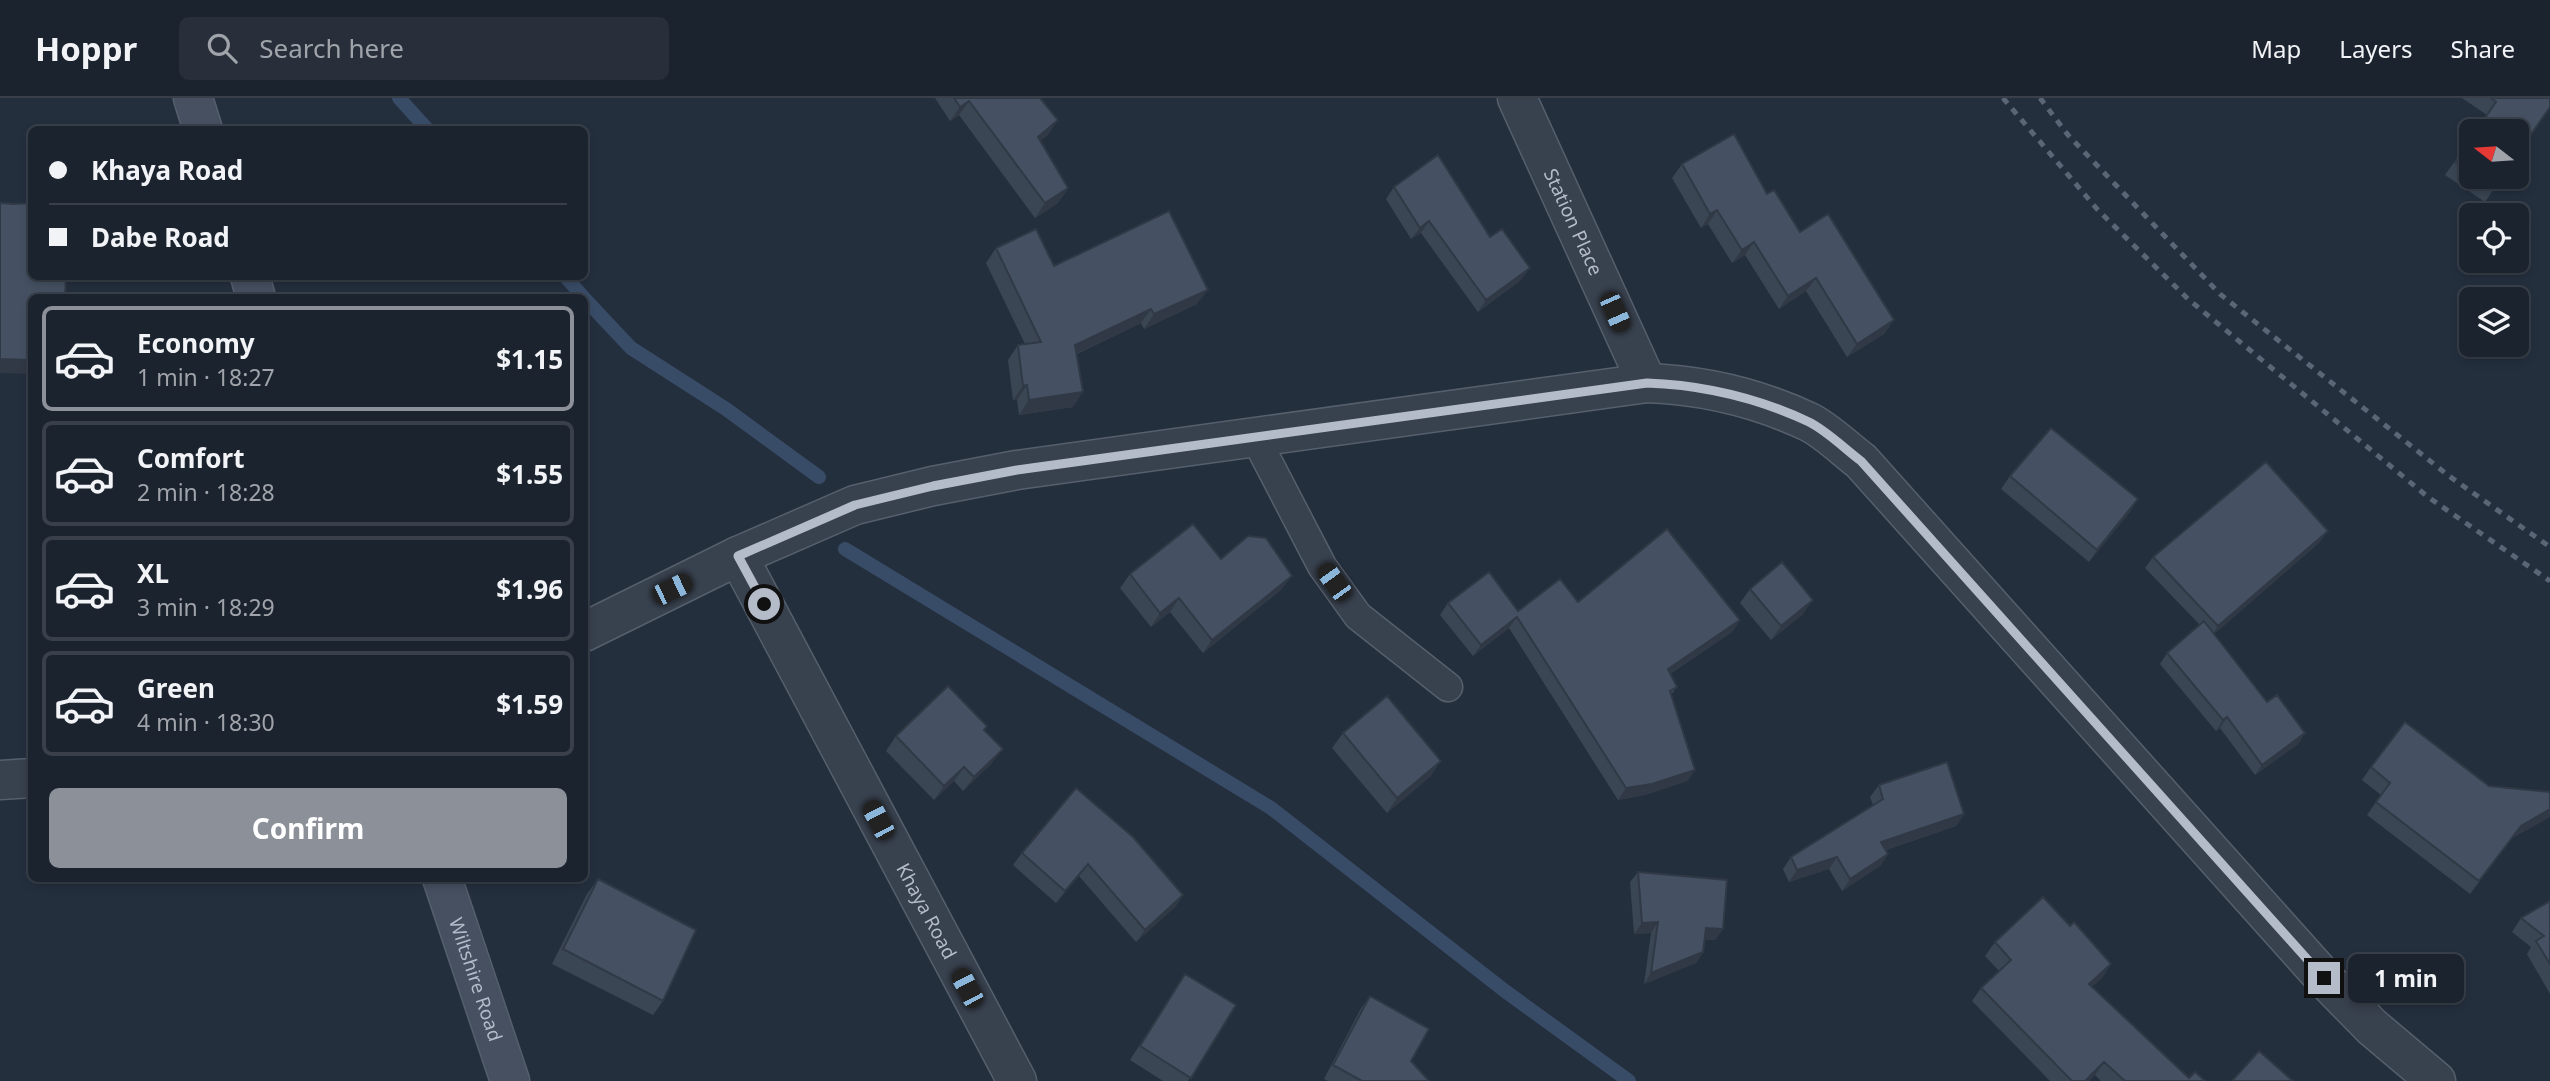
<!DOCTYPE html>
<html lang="en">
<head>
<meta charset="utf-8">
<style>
	:root { --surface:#1b232e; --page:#282f3a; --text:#f1f3f6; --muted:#a0a4aa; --line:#39404a; --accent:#8c9099 }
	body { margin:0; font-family:"Noto Sans",sans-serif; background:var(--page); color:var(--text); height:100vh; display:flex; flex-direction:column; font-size:26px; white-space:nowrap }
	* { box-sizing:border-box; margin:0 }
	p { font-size:23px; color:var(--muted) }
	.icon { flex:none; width:38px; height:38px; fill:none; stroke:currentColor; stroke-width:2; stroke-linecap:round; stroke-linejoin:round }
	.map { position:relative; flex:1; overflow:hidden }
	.drawer { position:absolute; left:28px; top:196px; width:560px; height:588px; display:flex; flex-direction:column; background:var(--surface); border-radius:10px; box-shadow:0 4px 10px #0003,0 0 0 2px var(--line) }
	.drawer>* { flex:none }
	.banner { position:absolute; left:28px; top:28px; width:560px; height:154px; border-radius:10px; box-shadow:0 4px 10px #0003,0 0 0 2px var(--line); display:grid; align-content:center; height:154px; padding:0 21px; background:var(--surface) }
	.needle { width:46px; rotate:287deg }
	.controls { position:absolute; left:2459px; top:21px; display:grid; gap:14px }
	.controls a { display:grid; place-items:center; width:70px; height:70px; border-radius:10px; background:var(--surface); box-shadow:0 4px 10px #0003,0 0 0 2px var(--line); font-size:35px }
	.end { position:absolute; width:32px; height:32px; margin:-16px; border:9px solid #b4bcc9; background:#111; box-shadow:0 0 0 4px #111 }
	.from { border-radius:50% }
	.bubble { position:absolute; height:49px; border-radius:10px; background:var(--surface); box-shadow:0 4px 10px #0003,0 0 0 2px var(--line); font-size:23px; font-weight:700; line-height:49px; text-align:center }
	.car { position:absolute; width:21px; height:42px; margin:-21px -10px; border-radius:9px; box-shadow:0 0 5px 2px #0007; background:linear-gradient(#222 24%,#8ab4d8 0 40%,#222 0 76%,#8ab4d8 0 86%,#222 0) }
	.banner b { display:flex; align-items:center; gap:24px; height:66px; font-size:26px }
	.banner b+b { border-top:2px solid var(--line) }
	.banner i { width:18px; height:18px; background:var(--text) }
	ul { padding:12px 0 0; list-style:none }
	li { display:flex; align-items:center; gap:21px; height:105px; margin:0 14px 10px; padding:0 7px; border:4px solid var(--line); border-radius:10px }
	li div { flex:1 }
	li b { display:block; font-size:26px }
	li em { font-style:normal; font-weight:700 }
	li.on { border-color:var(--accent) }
	li>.icon { width:63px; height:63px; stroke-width:1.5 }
	.button { display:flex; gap:14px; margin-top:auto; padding:14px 21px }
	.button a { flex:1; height:80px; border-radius:10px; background:var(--accent); color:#fff; font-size:28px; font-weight:700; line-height:80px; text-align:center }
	header { display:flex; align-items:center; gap:42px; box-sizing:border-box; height:98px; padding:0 35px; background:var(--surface); border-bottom:2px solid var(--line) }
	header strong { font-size:33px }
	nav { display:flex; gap:38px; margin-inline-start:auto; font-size:24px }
	.search { width:490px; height:63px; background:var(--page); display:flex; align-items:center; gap:18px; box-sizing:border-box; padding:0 24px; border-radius:10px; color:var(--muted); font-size:26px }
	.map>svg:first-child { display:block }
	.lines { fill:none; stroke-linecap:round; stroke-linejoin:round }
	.stream { stroke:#394c67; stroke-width:14 }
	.lane-casing { stroke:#565f6c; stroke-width:31 }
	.street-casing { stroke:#565f6c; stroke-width:41 }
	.secondary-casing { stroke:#565f6c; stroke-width:41 }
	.lane { stroke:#38414e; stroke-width:28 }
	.street { stroke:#38414e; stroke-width:38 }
	.secondary { stroke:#465061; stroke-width:38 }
	.rail { stroke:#5a6575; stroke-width:5; stroke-dasharray:7 7; stroke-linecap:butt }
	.wall { fill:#3b4654 }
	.shaded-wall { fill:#303945 }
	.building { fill:#455162; stroke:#303945; stroke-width:2 }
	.route { stroke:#b4bcc9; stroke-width:9 }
	.labels { text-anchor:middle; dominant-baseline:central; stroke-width:6; stroke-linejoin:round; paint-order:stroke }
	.street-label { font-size:19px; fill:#b4bcc9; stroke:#1d2633 }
</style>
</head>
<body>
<header>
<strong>Hoppr</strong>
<div class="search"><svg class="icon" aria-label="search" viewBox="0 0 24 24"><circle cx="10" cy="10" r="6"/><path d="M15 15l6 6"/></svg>Search here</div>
<nav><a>Map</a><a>Layers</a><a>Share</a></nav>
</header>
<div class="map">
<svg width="2550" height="983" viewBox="0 0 2550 983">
	<rect width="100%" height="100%" fill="#242f3e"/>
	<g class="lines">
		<!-- stream -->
		<path class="stream" d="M399,0L428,32
			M565,178L584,200
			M584,200L631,250L726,311L819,379
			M845,451L1271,710L1505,893L1629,983"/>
		<!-- lane casing -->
		<g class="lane-casing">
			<path id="lane" d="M1255,339L1322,468L1358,518L1448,589"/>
		</g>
		<!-- street casing -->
		<g class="street-casing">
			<g id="street">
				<path id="s1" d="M1517,0L1647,285"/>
				<path id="s2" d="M738,458L1017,983"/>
				<path d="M584,534L738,458L855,407L933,388L1017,372L1647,285C1703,287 1758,300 1809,324C1827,333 1845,351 1861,363L2324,880L2372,929L2436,983"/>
				<path d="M0,682L32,680"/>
			</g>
		</g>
		<!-- secondary casing -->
		<g class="secondary-casing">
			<g id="secondary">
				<path d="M193,0L203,32"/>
				<path d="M250,178L256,200"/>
				<path id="s3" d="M442,780L510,983"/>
			</g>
		</g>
		<!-- lane -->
		<use href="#lane" class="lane"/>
		<!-- street -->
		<use href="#street" class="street"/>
		<!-- secondary -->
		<use href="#secondary" class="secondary"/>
		<!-- rail -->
		<path class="rail" d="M2003,0L2097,111L2188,201L2428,399L2550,483
			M2040,0L2068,37L2220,196L2449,378L2550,449"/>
	</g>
	<!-- wall -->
	<path class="wall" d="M935,0H1040L1048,37L1040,43L1068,90L1058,105L1035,120L959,17L950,23Z
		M2462,0H2550L2487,17Z
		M2471,40V79H2502L2485,104L2445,77Z
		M1682,66L1767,96L1800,134L1894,222L1884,236L1847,259L1806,193L1779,211L1745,157L1732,165L1708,126L1701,130L1672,80Z
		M1394,89L1490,139L1521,182L1478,214L1421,135L1411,141L1386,101Z
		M996,150L1054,168L1197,206L1144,231L1141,225L1077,256L1073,309L1019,317L1017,302H1013L1008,262L1018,247L1025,246L986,165Z
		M32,374V434H29L28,379Z
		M2010,378L2138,401L2130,414L2089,464L2001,391Z
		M2320,444L2214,536L2267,604L2305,635L2298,646L2255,677L2220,630L2216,633L2160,566L2167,555L2200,527L2145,470L2153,459Z
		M1221,461L1282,491L1203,555L1170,514L1151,529L1120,490L1130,476Z
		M1750,491L1803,516L1771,542L1740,505Z
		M1578,504L1740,522L1732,534L1670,576L1677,589L1671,597L1695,672L1687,683L1645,697L1618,702L1509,530L1473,558L1440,517L1448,505L1518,513Z
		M984,632L992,665L963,693L954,683L934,702L886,653L896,638Z
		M1343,635L1431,678L1387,715L1332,650Z
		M2371,669L2489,688L2550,694V719L2512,740L2470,796L2367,717L2381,697L2362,682Z
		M1879,687L1964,716L1956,728L1886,752L1888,756L1880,768L1842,793L1829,771L1789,784L1783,771L1791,759L1873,707L1870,699Z
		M1076,690L1183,797L1175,809L1136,844L1079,778L1056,805L1013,767L1022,755Z
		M1638,774L1723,831L1715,842L1705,841L1703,854L1696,865L1644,886L1651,835L1634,836L1630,784Z
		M598,781L663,903L653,917L552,866L587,796Z
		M2550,803V896L2527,856L2531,849L2512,834L2521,820Z
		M2070,828L2111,866L2102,880L2092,888L2189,980L2205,983H2101L2095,977L2089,983H2050L1972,903L1981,890L1999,873L1985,858L1995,844Z
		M1185,876L1236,907L1188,983H1163L1130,962Z
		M1370,898L1411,963L1429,983H1328L1324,981L1360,912Z"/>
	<!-- shaded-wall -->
	<path class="shaded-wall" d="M969,3L959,17L950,23L960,9Z
		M1058,22L1048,37L1027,53L1038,39Z
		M1068,90L1058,105L1035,120L1045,105Z
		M1717,112L1708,126L1701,130L1710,116Z
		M1429,123L1421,135L1411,141L1420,130Z
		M1754,144L1745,157L1732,165L1742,152Z
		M1530,170L1521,182L1478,214L1486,202Z
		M1816,180L1806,193L1779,211L1788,198Z
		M1208,192L1197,206L1144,231L1154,216Z
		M1151,211L1141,225L1065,261L1075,247Z
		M1894,222L1884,236L1847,259L1857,246Z
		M0,261L32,262V276L0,275Z
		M1027,287L1017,302H1013L1023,288Z
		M1083,294L1073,309L1019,317L1029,302Z
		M2138,401L2130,414L2089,464L2097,452Z
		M2328,433L2320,444L2211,539L2218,528Z
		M1292,478L1282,491L1203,555L1212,542Z
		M1179,500L1170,514L1151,529L1160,515Z
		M1813,502L1803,516L1771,542L1781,528Z
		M1517,519L1509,530L1473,558L1481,547Z
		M1740,522L1732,534L1660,582L1668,571Z
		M2227,619L2220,630L2216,633L2223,622Z
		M2305,635L2298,646L2255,677L2262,667Z
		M1003,651L992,665L963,693L974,679Z
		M1441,663L1431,678L1387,715L1397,700Z
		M964,669L954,683L934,702L944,688Z
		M1695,672L1687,683L1645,697L1618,702L1626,690Z
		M2550,711V719L2512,740L2470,796L2521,728Z
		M1964,716L1956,728L1873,756L1881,744Z
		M1888,756L1880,768L1842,793L1850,781Z
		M1837,759L1829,771L1789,784L1797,772Z
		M1088,766L1079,778L1056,805L1065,793Z
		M1183,797L1175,809L1136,844L1145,832Z
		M1658,824L1651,835L1634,836L1642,825Z
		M1706,830L1723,831L1715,842L1699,841Z
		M1703,854L1696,865L1644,886L1651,875Z
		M2111,866L2102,880L2080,899L2089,886Z
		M2104,964L2095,977L2089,983H2085Z"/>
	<!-- building -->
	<path class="building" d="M954,0H1040L1058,22L1038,39L1068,90L1045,105L969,3L960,9Z
		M2491,0H2550V9L2516,58V33H2476L2496,4Z
		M1734,36L1767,96L1774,92L1800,134L1828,116L1894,222L1857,246L1816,180L1788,198L1754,144L1742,152L1717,112L1710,116L1682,66Z
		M2471,40V75L2455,64Z
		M1438,57L1490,139L1502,131L1530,170L1486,202L1429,123L1420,130L1394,89Z
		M2476,79H2502L2494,91Z
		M0,105L13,106L32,105V178H66L65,200H32V262L0,261Z
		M1169,113L1208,192L1154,216L1151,211L1075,247L1083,294L1029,302L1027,287L1023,288L1018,247L1041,244L996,150L1036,131L1054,168Z
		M2051,330L2138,401L2097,452L2010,378Z
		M2266,364L2328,433L2218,528L2153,459Z
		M1193,426L1221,461L1248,438L1266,440L1292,478L1212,542L1179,500L1160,515L1130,476Z
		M1667,431L1740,522L1668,571L1677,589L1670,593L1695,672L1652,686L1626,690L1517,519L1481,547L1448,505L1489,474L1518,513L1560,481L1578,504Z
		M1782,464L1813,502L1781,528L1750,491Z
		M2204,523L2267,604L2277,597L2305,635L2262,667L2227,619L2223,622L2167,555Z
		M948,588L987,628L984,632L1003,651L974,679L964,669L944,688L896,638Z
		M1387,598L1441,663L1397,700L1343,635Z
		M2405,624L2489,688L2550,694V711L2521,728L2479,783L2376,704L2390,685L2371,669Z
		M1947,664L1964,716L1881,744L1888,756L1850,781L1837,759L1797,772L1791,759L1883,701L1879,687Z
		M1076,690L1133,739L1183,797L1145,832L1088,766L1065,793L1022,755Z
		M1638,774L1727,782L1723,831L1706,830L1703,854L1651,875L1658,824L1642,825Z
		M598,781L696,832L663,903L563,851Z
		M2043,799L2070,828L2074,824L2111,866L2089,886L2189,980L2195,974L2205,983H2125L2104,964L2085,983H2072L1981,890L2011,862L1995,844Z
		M2550,803V866L2536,843L2544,838L2521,820Z
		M1185,876L1236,907L1191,980L1140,948Z
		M1370,898L1429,931L1411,963L1429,983H1362L1333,967Z
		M2259,953L2293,983H2232Z"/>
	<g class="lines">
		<!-- route -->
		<path class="route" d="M764,506L738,458L855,407L933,388L1017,372L1647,285C1703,287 1758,300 1809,324C1827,333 1845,351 1861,363L2324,880"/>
	</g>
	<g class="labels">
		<!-- street labels -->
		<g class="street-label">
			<text stroke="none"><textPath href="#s1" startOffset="136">Station Place</textPath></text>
			<text stroke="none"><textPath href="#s2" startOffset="402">Khaya Road</textPath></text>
			<text stroke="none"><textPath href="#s3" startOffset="107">Wiltshire Road</textPath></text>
		</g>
	</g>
</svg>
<div class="controls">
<a><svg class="needle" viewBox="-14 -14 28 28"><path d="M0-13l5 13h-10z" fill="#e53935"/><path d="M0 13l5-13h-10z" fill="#a0a4aa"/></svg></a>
<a><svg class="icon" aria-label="locate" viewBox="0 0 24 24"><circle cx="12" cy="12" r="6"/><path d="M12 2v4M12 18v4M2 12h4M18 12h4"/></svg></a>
<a><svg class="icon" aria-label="layers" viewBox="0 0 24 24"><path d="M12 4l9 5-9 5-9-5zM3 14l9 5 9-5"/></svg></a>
</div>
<i class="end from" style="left:764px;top:506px"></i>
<i class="end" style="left:2324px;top:880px"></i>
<div class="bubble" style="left:2348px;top:856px;width:116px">1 min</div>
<i class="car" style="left:1615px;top:214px;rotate:156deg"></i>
<i class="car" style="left:1334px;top:484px;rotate:324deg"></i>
<i class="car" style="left:672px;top:491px;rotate:64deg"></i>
<i class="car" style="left:878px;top:722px;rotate:332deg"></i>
<i class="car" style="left:967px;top:890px;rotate:332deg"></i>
<div class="banner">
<b><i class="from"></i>Khaya Road</b>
<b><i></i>Dabe Road</b>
</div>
<section class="drawer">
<ul>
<li class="on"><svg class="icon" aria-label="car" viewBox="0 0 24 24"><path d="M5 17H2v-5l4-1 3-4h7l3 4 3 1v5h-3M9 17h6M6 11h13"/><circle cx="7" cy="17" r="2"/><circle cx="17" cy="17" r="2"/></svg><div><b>Economy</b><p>1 min · 18:27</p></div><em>$1.15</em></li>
<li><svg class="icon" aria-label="car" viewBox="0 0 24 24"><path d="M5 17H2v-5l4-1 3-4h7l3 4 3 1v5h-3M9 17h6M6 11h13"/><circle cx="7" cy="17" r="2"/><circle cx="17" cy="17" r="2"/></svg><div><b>Comfort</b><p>2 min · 18:28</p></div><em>$1.55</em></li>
<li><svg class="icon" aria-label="car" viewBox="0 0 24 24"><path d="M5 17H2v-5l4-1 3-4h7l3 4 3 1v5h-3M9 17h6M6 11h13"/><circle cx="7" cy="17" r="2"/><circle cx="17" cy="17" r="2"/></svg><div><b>XL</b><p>3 min · 18:29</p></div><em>$1.96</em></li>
<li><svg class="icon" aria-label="car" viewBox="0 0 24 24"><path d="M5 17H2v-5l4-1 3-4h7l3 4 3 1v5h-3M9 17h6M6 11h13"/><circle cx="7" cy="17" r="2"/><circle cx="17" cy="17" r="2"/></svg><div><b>Green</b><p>4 min · 18:30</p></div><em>$1.59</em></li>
</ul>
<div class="button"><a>Confirm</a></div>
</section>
</div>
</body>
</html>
